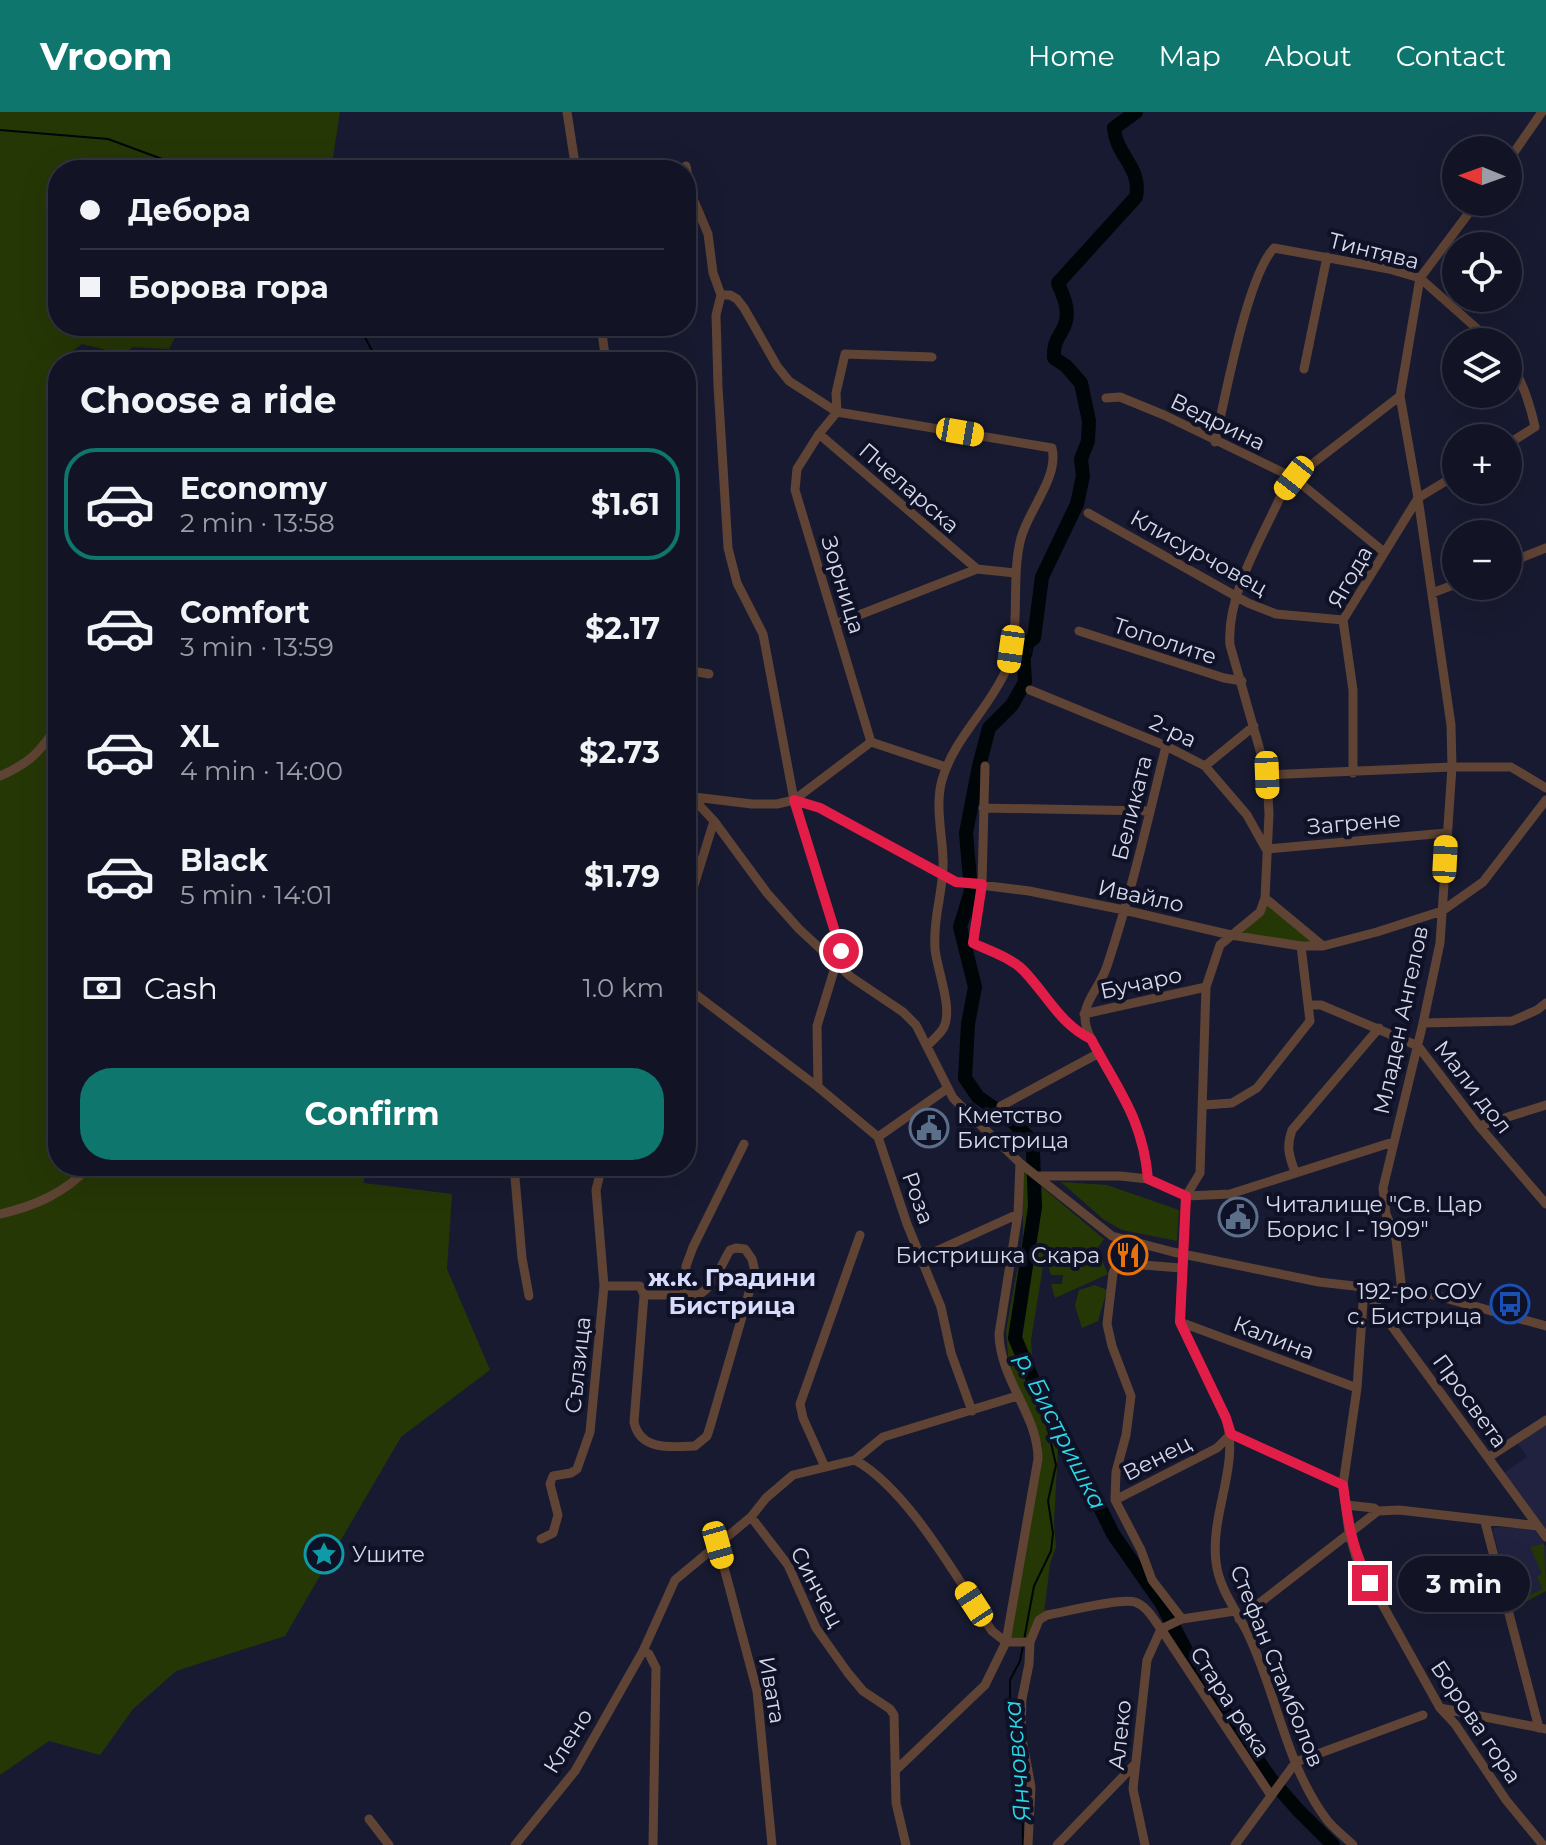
<!DOCTYPE html>
<html lang="en">
<head>
<meta charset="utf-8">
<style>
	:root { --surface:#121425; --page:#1f2132; --text:#f1f3f6; --muted:#9c9ea7; --line:#313342; --accent:#0f766e }
	body { margin:0; font-family:Montserrat,sans-serif; background:var(--page); color:var(--text); height:100vh; display:flex; flex-direction:column; font-size:30px; white-space:nowrap }
	* { box-sizing:border-box; margin:0 }
	p { font-size:26px; color:var(--muted) }
	.icon { flex:none; width:44px; height:44px; fill:none; stroke:currentColor; stroke-width:2; stroke-linecap:round; stroke-linejoin:round }
	.map { position:relative; flex:1; overflow:hidden }
	.side { position:absolute; left:48px; top:240px; width:648px; height:824px; display:flex; flex-direction:column; background:var(--surface); border-radius:32px; box-shadow:0 8px 32px #0002,0 0 0 2px var(--line) }
	.side>* { flex:none }
	.banner { position:absolute; left:48px; top:48px; width:648px; height:176px; border-radius:32px; box-shadow:0 8px 32px #0002,0 0 0 2px var(--line); display:grid; align-content:center; height:176px; padding:0 32px; background:var(--surface) }
	.needle { width:52px; rotate:271deg }
	.fabs { position:absolute; left:1442px; top:24px; display:grid; gap:16px }
	.fabs a { display:grid; place-items:center; width:80px; height:80px; border-radius:50%; background:var(--surface); box-shadow:0 8px 32px #0002,0 0 0 2px var(--line); font-size:40px }
	.end { position:absolute; width:36px; height:36px; margin:-18px; border:10px solid #e11d48; background:#fff; box-shadow:0 0 0 4px #fff }
	.from { border-radius:50% }
	.bubble { position:absolute; height:56px; border-radius:28px; background:var(--surface); box-shadow:0 8px 32px #0002,0 0 0 2px var(--line); font-size:26px; font-weight:700; line-height:56px; text-align:center }
	.car { position:absolute; width:24px; height:48px; margin:-24px -12px; border-radius:10px; box-shadow:0 0 6px 2px #0007; background:linear-gradient(#f5c518 24%,#345 0 40%,#f5c518 0 76%,#345 0 86%,#f5c518 0) }
	.banner b { display:flex; align-items:center; gap:28px; height:76px; font-size:30px }
	.banner b+b { border-top:2px solid var(--line) }
	.banner i { width:20px; height:20px; background:var(--text) }
	ul { padding:0; list-style:none }
	li { display:flex; align-items:center; gap:24px; height:112px; margin:0 16px 12px; padding:0 16px; border:4px solid transparent; border-radius:32px }
	li div { flex:1 }
	li b { display:block; font-size:30px }
	li em { font-style:normal; font-weight:700 }
	li.current { border-color:var(--accent) }
	li>.icon { width:72px; height:72px; stroke-width:1.5 }
	h2 { padding:0 32px; font-size:36px; line-height:96px }
	.pay { display:flex; align-items:center; gap:20px; height:88px; padding:0 32px; font-size:30px }
	.pay p { margin-inline-start:auto }
	.button { display:flex; gap:16px; margin-top:auto; padding:16px 32px }
	.button a { flex:1; height:92px; border-radius:32px; background:var(--accent); color:#fff; font-size:32px; font-weight:700; line-height:92px; text-align:center }
	header { display:flex; align-items:center; gap:48px; box-sizing:border-box; height:112px; padding:0 40px; background:var(--accent); color:#fff }
	header strong { font-size:38px }
	nav { display:flex; gap:44px; margin-inline-start:auto; font-size:28px }
	.map>svg:first-child { display:block }
	.built { fill:#20223f }
	.green { fill:#263706 }
	.lines { fill:none; stroke-linecap:round; stroke-linejoin:round }
	.stream { stroke:#000607; stroke-width:2 }
	.river { stroke:#000607; stroke-width:14 }
	.minor { stroke:#5f4334; stroke-width:9 }
	.route { stroke:#e11d48; stroke-width:10 }
	.labels { text-anchor:middle; dominant-baseline:central; stroke-width:8; stroke-linejoin:round; paint-order:stroke }
	.street-label { font-size:22px; fill:#d6d9e9; stroke:#0f1126 }
	.poi-label { font-size:22px; fill:#d6d9e9; stroke:#0f1126; text-anchor:start }
	.neighbourhood-label { font-size:24px; font-weight:bold; fill:#d7dcfc; stroke:#0f1126 }
	.water-label { font-size:24px; font-style:italic; fill:#2cd9e7; stroke:#0f1126 }
</style>
</head>
<body>
<header>
<strong>Vroom</strong>
<nav><a>Home</a><a>Map</a><a>About</a><a>Contact</a></nav>
</header>
<div class="map">
<svg width="1546" height="1733" viewBox="0 0 1546 1733">
	<rect width="100%" height="100%" fill="#181a31"/>
	<!-- built -->
	<path class="built" d="M1546,1309V1418L1504,1361L1527,1345L1516,1329Z
		M1500,1415L1534,1417L1546,1434V1479L1514,1496L1493,1420L1494,1416Z"/>
	<!-- green -->
	<path class="green" d="M0,0H340L331,58H58V214H181L169,237L133,235L123,242L82,232L58,250V1054H363L364,1071L452,1082L447,1157L490,1258L401,1325L285,1524L176,1559L133,1597L100,1643L49,1629L0,1663Z
		M1265,786L1323,834L1231,823L1260,800Z
		M1023,1059L1104,1127L1097,1137L1108,1162L1055,1186L1051,1172H1062L1063,1163H1051L1045,1142L1031,1228L1032,1245L1058,1336L1054,1411L1056,1435L1050,1452L1044,1502L1035,1506L1028,1525H1009L1042,1333L1009,1253L1006,1219L1023,1126Z
		M1061,1070L1107,1073L1179,1098L1177,1129L1122,1118L1103,1107Z
		M1095,1173L1107,1178L1098,1209L1082,1216L1075,1194L1079,1178Z
		M1544,1432L1546,1479L1514,1496L1506,1466L1514,1477L1518,1476L1523,1486L1542,1477L1537,1465L1542,1462L1530,1435Z"/>
	<g class="lines">
		<!-- stream -->
		<path class="stream" d="M0,18L108,27L192,58
			M359,214L378,250
			M1022,550L1031,544L1034,526
			M971,779L972,809
			M968,846L969,831
			M1024,1528L1034,1474L1051,1439L1053,1421L1048,1389L1056,1353L1041,1287
			M1023,1534L1020,1549L1010,1568V1587L1022,1652L1023,1733"/>
		<!-- river -->
		<path class="river" d="M1136,0L1114,16C1116,44 1142,55 1136,85L1058,171C1063,183 1069,196 1066,209C1062,225 1053,225 1054,246L1066,254L1081,271L1089,309L1088,329L1081,347L1083,364L1077,392L1042,465L1034,526L1023,534L1025,570L1012,593L989,616L979,654L966,721L971,779L960,815L975,875L968,912L965,966L978,985L1010,1007L1028,1025L1033,1040L1035,1095L1015,1226L1041,1287L1074,1343L1113,1422L1162,1492L1194,1554L1270,1666L1298,1698L1333,1733"/>
		<!-- minor -->
		<path class="minor" d="M567,0L576,58
			M1508,49L1542,0
			M686,54L692,84L708,122L713,161L721,183
			M721,183H730L737,187L744,196L777,254L789,269L837,300L1052,336C1059,365 1029,397 1021,426C1010,466 1022,523 1006,558C989,597 954,626 942,668C935,693 942,721 943,746C944,760 941,775 939,789C936,805 934,820 935,837C937,858 953,896 944,915C941,921 933,928 928,933
			M721,183L716,203L718,274L728,436L737,471L763,522L794,688L841,839
			M601,214L606,250
			M1508,247C1522,267 1530,292 1535,315L1508,332
			M1304,257L1327,145
			M1106,286L1120,285L1164,303L1294,366L1384,440
			M819,322L977,457
			M1215,330C1225,287 1247,164 1274,136L1389,157L1420,166L1492,230
			M1088,401L1248,491L1276,502L1343,508
			M1508,451L1546,436
			M1432,481L1456,472
			M836,512L977,457L1015,461
			M1079,519L1224,566L1242,569
			M686,558L709,562
			M1030,578L1166,634L1205,654L1247,703L1266,737L1446,721
			M871,630L795,378L797,357L819,322L837,300L836,281L845,242L932,245
			M871,630L946,655
			M985,654L982,772L973,831C989,838 1012,846 1024,859C1047,883 1060,913 1091,927C1117,978 1143,1007 1148,1067
			M1205,654L1254,614
			M1353,661V578L1343,508L1418,386L1456,363
			M1267,663L1452,655H1511L1546,676
			M0,664C30,651 40,640 58,613
			M686,679L714,709L767,781L799,817L851,865L903,900L916,913L953,986L967,1000L1020,1051L1112,1124L1173,1140L1319,1170L1434,1183L1546,1214
			M694,685L752,692H777L794,688L820,696L956,770L1029,779L1124,798L1231,823L1301,834H1323L1377,820L1442,799L1483,770L1546,688
			M794,688L871,630
			M983,696L1150,699
			M1265,786L1323,834
			M686,799L714,709
			M686,875L818,975L878,1025L907,1112L941,1195L951,1241L972,1299
			M1308,893H1321L1418,934L1479,1014L1546,1092
			M1084,902L1206,875
			M1423,911L1512,909L1537,898L1546,891
			M1091,927C1074,893 1097,884 1107,854C1131,782 1148,708 1166,634
			M818,975L817,914L836,852
			M1204,993L1232,991L1257,976L1310,909L1301,834
			M1001,994L1099,941
			M1479,1014L1546,993
			M878,1025L948,976
			M514,1054L522,1146L529,1184
			M1295,1060C1289,1044 1286,1035 1292,1018L1379,916
			M1037,1064H1120L1148,1067L1186,1084L1230,1082L1393,1030
			M0,1102C35,1094 65,1081 90,1054
			M923,1145L1018,1102
			M1181,1156L1118,1151L1113,1161L1107,1212L1112,1234L1131,1284L1126,1323L1116,1360L1115,1388L1141,1438L1152,1468L1182,1507
			M604,1174H640L644,1183L634,1310C640,1339 671,1335 695,1334L707,1324L710,1315L755,1160L752,1147L745,1137L736,1136L730,1138C721,1153 714,1175 698,1183H644
			M1364,1176L1357,1276L1343,1373L1349,1421L1356,1445L1440,1596L1455,1612L1506,1688L1543,1733
			M1364,1176L1546,1425
			M1402,1179L1396,1127L1386,1102L1383,1076L1423,911L1440,831L1452,655L1451,613L1418,386L1400,284L1420,166L1477,90
			M684,1184L686,1154L693,1135L744,1032
			M1180,1210L1357,1276
			M1489,1345L1546,1308
			M855,1348C908,1377 958,1468 992,1519L1006,1530H1030L1039,1508L1047,1503C1065,1500 1119,1486 1135,1490C1147,1494 1154,1508 1161,1517L1182,1507L1235,1499
			M825,1355L803,1306L800,1292L860,1123
			M1115,1388L1217,1336L1231,1322L1343,1373
			M1346,1393L1374,1396L1378,1399
			M751,1405L788,1453L816,1516L848,1561L863,1579L890,1597L894,1603L896,1691L906,1733
			M1485,1410L1539,1616
			M541,1427L553,1421L558,1403L550,1372L553,1364L571,1361L577,1357L590,1320L604,1174L596,1078L602,1054
			M718,1433L757,1579L772,1733
			M1239,1507L1378,1399L1399,1398L1538,1414
			M1161,1517L1270,1682
			M643,1539L649,1542L656,1556L653,1733
			M1440,1596L1546,1617
			M897,1657L985,1573L1006,1530L1038,1347C1038,1303 1000,1268 999,1222L1018,1102L1020,1051
			M369,1707L389,1733
			M515,1733L575,1659L643,1539L675,1468L751,1405L766,1386L793,1363L855,1348L883,1325L1017,1284
			M1028,1733L1031,1675L1021,1621L1022,1587L1029,1552L1030,1530
			M1057,1733L1136,1651
			M1145,1733L1133,1677L1147,1548L1161,1517
			M1235,1733L1296,1650L1423,1603
			M1353,1733C1345,1725 1334,1717 1327,1708C1286,1654 1277,1582 1248,1522C1237,1499 1219,1477 1216,1450C1210,1401 1240,1355 1226,1306L1180,1210L1186,1084L1200,1061L1206,875L1220,833L1260,800L1265,786L1269,702L1267,663L1230,533C1226,482 1263,425 1283,379L1294,366L1400,284"/>
	</g>
	<g class="lines">
		<!-- route -->
		<path class="route" d="M841,839L794,688L820,696L956,770L982,772L973,831C989,839 1012,846 1024,859C1047,883 1060,912 1091,927C1118,978 1143,1007 1148,1067L1186,1084L1180,1210L1226,1306L1231,1322L1343,1373C1348,1411 1352,1437 1370,1471"/>
	</g>
	<!-- icons -->
	<defs>
		<g id="civic-ring" transform="scale(2)"><circle r="9.5" fill="#0f1126" stroke="#5c6f8a" stroke-width="1.5"/><path d="M-.6-6.5H3V-4.5H.6V-3L4-1V1h2V6H-6V1h2V-1L-.6-3ZM-1.2 2.5V6h2.4V2.5Z" fill="#5c6f8a"/></g>
		<g id="restaurant-ring" transform="scale(2)"><circle r="9.5" fill="#0f1126" stroke="#e8710a" stroke-width="1.5"/><path d="M-5-6h1v4h1v-4h1v4h1v-4h1v5L-1.5 .5V6h-2V.5L-5-1ZM5-6V6H3V1.5H1.5Q1.5-4 5-6Z" fill="#e8710a"/></g>
		<g id="bus-ring" transform="scale(2)"><circle r="9.5" fill="#0f1126" stroke="#1a4fb4" stroke-width="1.5"/><path d="M-5-6H5V4H4V6H2V4H-2V6H-4V4H-5ZM-3.5-4V0h7V-4ZM-3.5 1.2v1.5H-2V1.2ZM2 1.2v1.5H3.5V1.2Z" fill="#1a4fb4"/></g>
		<g id="sight-ring" transform="scale(2)"><circle r="9.5" fill="#0f1126" stroke="#0f9aa8" stroke-width="1.5"/><path d="M0-6L1.8-2.2L6-1.7L2.9 1.2L3.7 5.4L0 3.3L-3.7 5.4L-2.9 1.2L-6-1.7L-1.8-2.2Z" fill="#0f9aa8"/></g>
	</defs>
	<g fill-rule="evenodd">
		<use href="#civic-ring" x="929" y="1016"/>
		<use href="#civic-ring" x="1238" y="1105"/>
		<use href="#restaurant-ring" x="1128" y="1143"/>
		<use href="#bus-ring" x="1510" y="1192"/>
		<use href="#sight-ring" x="324" y="1442"/>
	</g>
	<g class="labels">
		<!-- street labels -->
		<g class="street-label">
			<text transform="translate(1374 139) rotate(14)">Тинтява</text>
			<text transform="translate(1218 310) rotate(26)">Ведрина</text>
			<text transform="translate(909 376) rotate(41)">Пчеларска</text>
			<text transform="translate(1199 441) rotate(29)">Клисурчовец</text>
			<text transform="translate(1350 465) rotate(-60)">Ягода</text>
			<text transform="translate(843 473) rotate(73)">Зорница</text>
			<text transform="translate(1165 529) rotate(18)">Тополите</text>
			<text transform="translate(1173 619) rotate(25)">2-ра</text>
			<text transform="translate(1132 696) rotate(-76)">Беликата</text>
			<text transform="translate(1354 711) rotate(-5)">Загрене</text>
			<text transform="translate(1141 784) rotate(12)">Ивайло</text>
			<text transform="translate(1141 871) rotate(-12)">Бучаро</text>
			<text transform="translate(1401 908) rotate(-78)">Младен Ангелов</text>
			<text transform="translate(1473 975) rotate(52)">Мали дол</text>
			<text transform="translate(918 1086) rotate(70)">Роза</text>
			<text transform="translate(1274 1226) rotate(21)">Калина</text>
			<text transform="translate(578 1253) rotate(-84)">Сълзица</text>
			<text transform="translate(1470 1289) rotate(54)">Просвета</text>
			<text transform="translate(1157 1346) rotate(-27)">Венец</text>
			<text transform="translate(817 1475) rotate(62)">Синчец</text>
			<text transform="translate(1277 1554) rotate(68)">Стефан Стамболов</text>
			<text transform="translate(772 1578) rotate(80)">Ивата</text>
			<text transform="translate(1230 1590) rotate(57)">Стара река</text>
			<text transform="translate(1476 1610) rotate(56)">Борова гора</text>
			<text transform="translate(1120 1623) rotate(-84)">Алеко</text>
			<text transform="translate(568 1629) rotate(-58)">Клено</text>
		</g>
		<!-- poi labels -->
		<g class="poi-label">
			<text x="957" y="1003">Кметство<tspan x="957" dy="25">Бистрица</tspan></text>
			<text x="1266" y="1092">Читалище "Св. Цар<tspan x="1266" dy="25">Борис I - 1909"</tspan></text>
			<text x="1100" y="1143" text-anchor="end">Бистришка Скара</text>
			<text x="1482" y="1179" text-anchor="end">192-ро СОУ<tspan x="1482" dy="25">с. Бистрица</tspan></text>
			<text x="352" y="1442">Ушите</text>
		</g>
		<!-- neighbourhood labels -->
		<g class="neighbourhood-label">
			<text x="732" y="1165">ж.к. Градини<tspan x="732" dy="28">Бистрица</tspan></text>
		</g>
		<!-- water labels -->
		<g class="water-label">
			<text transform="translate(1061 1319) rotate(63)">р. Бистришка</text>
			<text transform="translate(1017 1649) rotate(-95)">Янчовска</text>
		</g>
	</g>
</svg>
<div class="fabs">
<a><svg class="needle" viewBox="-14 -14 28 28"><path d="M0-13l5 13h-10z" fill="#e53935"/><path d="M0 13l5-13h-10z" fill="#9c9ea7"/></svg></a>
<a><svg class="icon" aria-label="locate" viewBox="0 0 24 24"><circle cx="12" cy="12" r="6"/><path d="M12 2v4M12 18v4M2 12h4M18 12h4"/></svg></a>
<a><svg class="icon" aria-label="layers" viewBox="0 0 24 24"><path d="M12 4l9 5-9 5-9-5zM3 14l9 5 9-5"/></svg></a>
<a>+</a>
<a>−</a>
</div>
<i class="end from" style="left:841px;top:839px"></i>
<i class="end" style="left:1370px;top:1471px"></i>
<div class="bubble" style="left:1398px;top:1444px;width:132px">3 min</div>
<i class="car" style="left:960px;top:320px;rotate:100deg"></i>
<i class="car" style="left:1294px;top:366px;rotate:218deg"></i>
<i class="car" style="left:1011px;top:537px;rotate:188deg"></i>
<i class="car" style="left:1267px;top:663px;rotate:178deg"></i>
<i class="car" style="left:1445px;top:747px;rotate:3deg"></i>
<i class="car" style="left:718px;top:1433px;rotate:164deg"></i>
<i class="car" style="left:974px;top:1492px;rotate:327deg"></i>
<div class="banner">
<b><i class="from"></i>Дебора</b>
<b><i></i>Борова гора</b>
</div>
<section class="side">
<h2>Choose a ride</h2>
<ul>
<li class="current"><svg class="icon" aria-label="car" viewBox="0 0 24 24"><path d="M5 17H2v-5l4-1 3-4h7l3 4 3 1v5h-3M9 17h6M6 11h13"/><circle cx="7" cy="17" r="2"/><circle cx="17" cy="17" r="2"/></svg><div><b>Economy</b><p>2 min · 13:58</p></div><em>$1.61</em></li>
<li><svg class="icon" aria-label="car" viewBox="0 0 24 24"><path d="M5 17H2v-5l4-1 3-4h7l3 4 3 1v5h-3M9 17h6M6 11h13"/><circle cx="7" cy="17" r="2"/><circle cx="17" cy="17" r="2"/></svg><div><b>Comfort</b><p>3 min · 13:59</p></div><em>$2.17</em></li>
<li><svg class="icon" aria-label="car" viewBox="0 0 24 24"><path d="M5 17H2v-5l4-1 3-4h7l3 4 3 1v5h-3M9 17h6M6 11h13"/><circle cx="7" cy="17" r="2"/><circle cx="17" cy="17" r="2"/></svg><div><b>XL</b><p>4 min · 14:00</p></div><em>$2.73</em></li>
<li><svg class="icon" aria-label="car" viewBox="0 0 24 24"><path d="M5 17H2v-5l4-1 3-4h7l3 4 3 1v5h-3M9 17h6M6 11h13"/><circle cx="7" cy="17" r="2"/><circle cx="17" cy="17" r="2"/></svg><div><b>Black</b><p>5 min · 14:01</p></div><em>$1.79</em></li>
</ul>
<div class="pay"><svg class="icon" aria-label="cash" viewBox="0 0 24 24"><path d="M3 7h18v10H3z"/><circle cx="12" cy="12" r="2"/></svg>Cash<p>1.0 km</p></div>
<div class="button"><a>Confirm</a></div>
</section>
</div>
</body>
</html>
